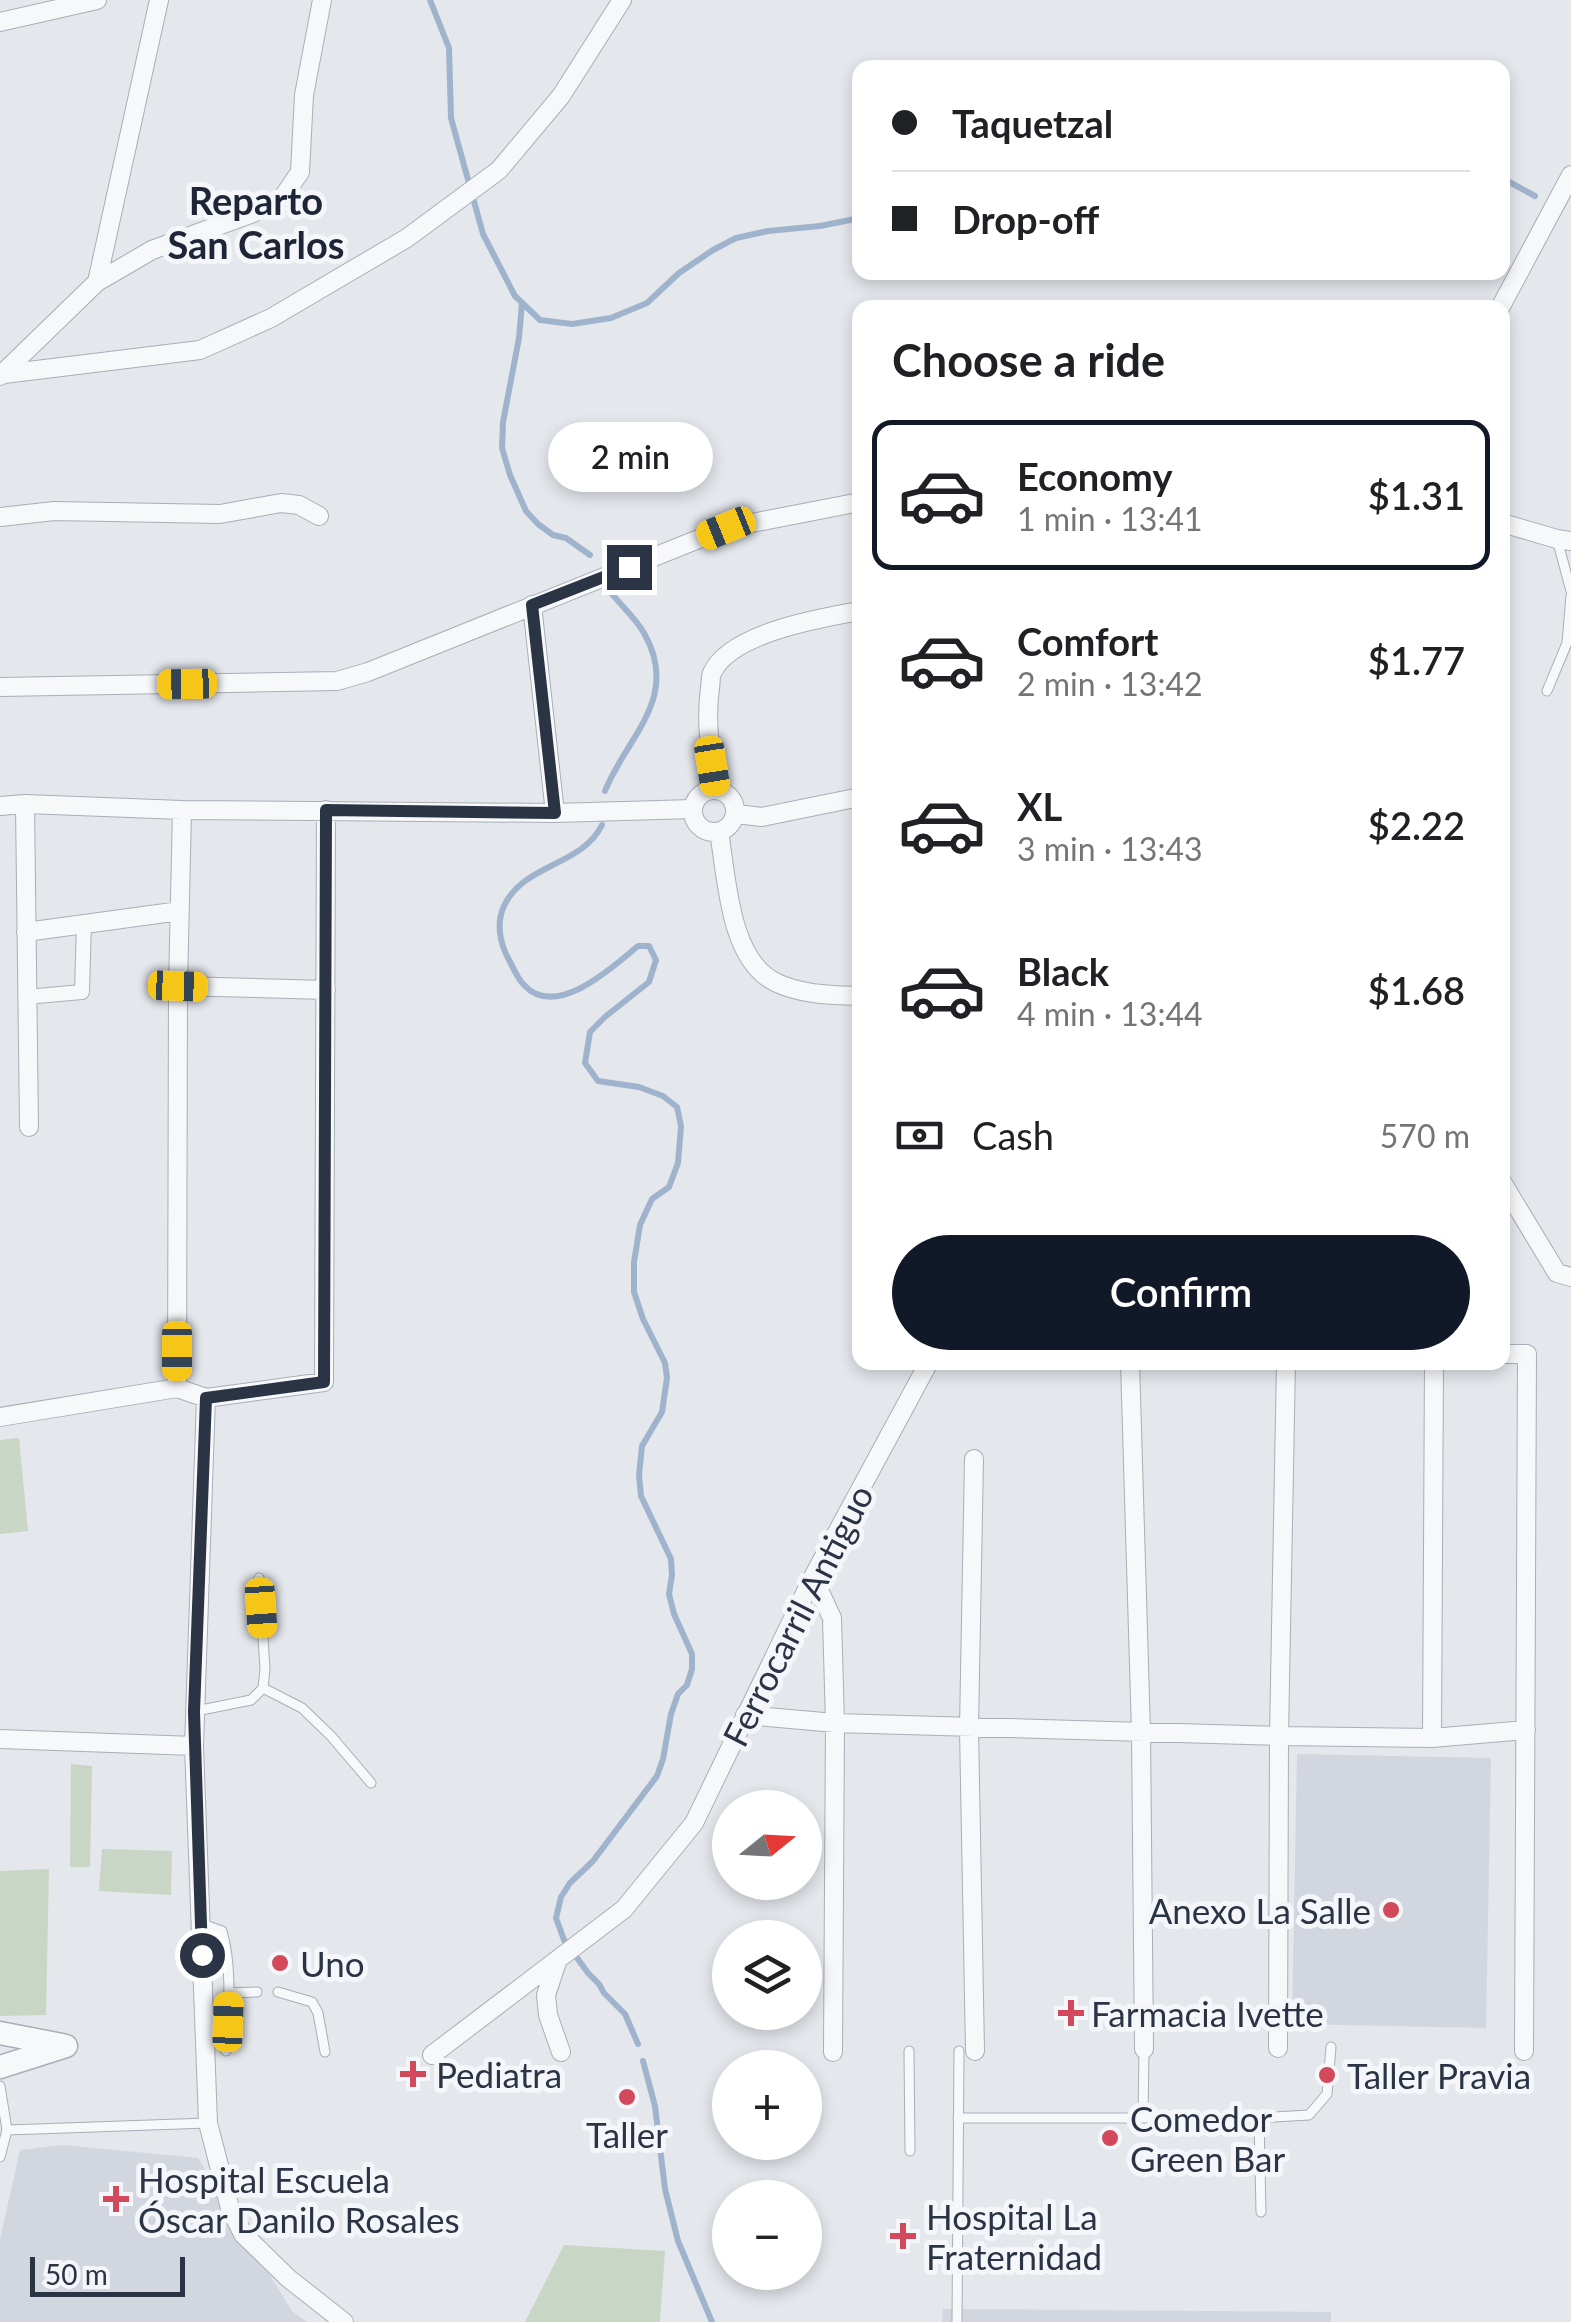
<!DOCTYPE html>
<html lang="en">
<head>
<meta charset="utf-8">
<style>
	:root { --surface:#fff; --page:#f2f2f2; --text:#202124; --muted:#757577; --line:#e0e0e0; --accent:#111827 }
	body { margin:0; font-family:Lato,sans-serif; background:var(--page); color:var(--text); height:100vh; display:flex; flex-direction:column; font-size:38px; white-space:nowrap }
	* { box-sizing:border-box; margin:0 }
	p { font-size:32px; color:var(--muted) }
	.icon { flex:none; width:55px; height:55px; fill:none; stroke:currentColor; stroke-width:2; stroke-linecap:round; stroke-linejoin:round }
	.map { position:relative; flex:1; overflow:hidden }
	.drawer { position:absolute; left:852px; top:300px; width:658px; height:1070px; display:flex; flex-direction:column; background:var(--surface); border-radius:20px; box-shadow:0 5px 15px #0003 }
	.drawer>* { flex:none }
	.guide { position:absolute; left:852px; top:60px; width:658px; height:220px; border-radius:20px; box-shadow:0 5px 15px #0003; display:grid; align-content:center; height:220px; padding:0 40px; background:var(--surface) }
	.needle { width:65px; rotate:72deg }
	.tools { position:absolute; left:712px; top:1790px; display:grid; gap:20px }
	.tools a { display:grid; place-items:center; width:110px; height:110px; border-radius:50%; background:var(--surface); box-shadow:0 5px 15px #0003; font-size:50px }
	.scale { position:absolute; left:30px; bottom:25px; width:155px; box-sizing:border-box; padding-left:10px; border:5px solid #2b3445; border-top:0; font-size:28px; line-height:35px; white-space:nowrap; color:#2b3445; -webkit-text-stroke:8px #f4f6f9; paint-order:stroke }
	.end { position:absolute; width:45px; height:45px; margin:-22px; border:12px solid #2b3445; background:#fff; box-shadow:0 0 0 5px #fff }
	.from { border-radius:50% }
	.bubble { position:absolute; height:70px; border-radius:35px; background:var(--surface); box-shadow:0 5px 15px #0003; font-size:32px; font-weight:600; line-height:70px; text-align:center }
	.car { position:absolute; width:30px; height:60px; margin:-30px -15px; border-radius:12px; box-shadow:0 0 8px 2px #0007; background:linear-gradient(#f5c518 24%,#345 0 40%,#f5c518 0 76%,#345 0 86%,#f5c518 0) }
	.guide b { display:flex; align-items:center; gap:35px; height:95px; font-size:38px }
	.guide b+b { border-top:2px solid var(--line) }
	.guide i { width:25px; height:25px; background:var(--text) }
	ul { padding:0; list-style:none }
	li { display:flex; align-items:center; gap:30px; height:150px; margin:0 20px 15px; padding:0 20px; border:5px solid transparent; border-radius:20px }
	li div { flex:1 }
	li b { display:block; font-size:38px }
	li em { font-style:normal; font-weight:600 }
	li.selected { border-color:var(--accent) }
	li>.icon { width:90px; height:90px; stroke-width:1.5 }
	h2 { padding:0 40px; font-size:45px; line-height:120px }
	.pay { display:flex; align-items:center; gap:25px; height:110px; padding:0 40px; font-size:38px }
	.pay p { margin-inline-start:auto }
	.button { display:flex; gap:20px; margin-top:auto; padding:20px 40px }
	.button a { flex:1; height:115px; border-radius:60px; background:var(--accent); color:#fff; font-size:40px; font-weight:600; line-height:115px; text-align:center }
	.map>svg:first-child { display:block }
	.built { fill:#d2d6de }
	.green { fill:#c9d6c5 }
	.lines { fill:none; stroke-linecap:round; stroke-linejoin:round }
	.stream { stroke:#9fb4cc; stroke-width:6 }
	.service-casing { stroke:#a9aeb7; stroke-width:11 }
	.pedestrian-casing { stroke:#a9aeb7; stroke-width:16 }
	.minor-casing { stroke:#a9aeb7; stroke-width:20 }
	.tertiary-casing { stroke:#a9aeb7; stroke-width:25 }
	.service { stroke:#f7f8fa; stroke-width:9 }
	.pedestrian { stroke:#f7f8fa; stroke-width:14 }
	.minor { stroke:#f7f8fa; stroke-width:18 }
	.tertiary { stroke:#f7f8fa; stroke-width:22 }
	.route { stroke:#2b3445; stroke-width:12 }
	.poi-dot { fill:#d1495b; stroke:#f4f6f9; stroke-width:4 }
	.labels { text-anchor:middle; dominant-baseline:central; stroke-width:10; stroke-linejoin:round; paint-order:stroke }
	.street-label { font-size:35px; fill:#2b3445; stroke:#f4f6f9 }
	.poi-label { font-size:35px; fill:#2b3445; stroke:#f4f6f9; text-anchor:start }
	.neighbourhood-label { font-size:38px; font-weight:bold; fill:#1d2536; stroke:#f4f6f9 }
</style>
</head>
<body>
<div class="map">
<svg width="1571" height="2322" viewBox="0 0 1571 2322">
	<rect width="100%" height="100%" fill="#e4e7ec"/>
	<!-- built -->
	<path class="built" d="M1297,1754L1491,1758L1486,2028L1292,2024Z
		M63,2145L198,2158L292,2311L307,2322H0V2239L20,2150Z
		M943,2309L1331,2312V2322H942Z"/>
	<!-- green -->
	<path class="green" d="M19,1438L28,1531L0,1534V1440Z
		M71,1764L92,1766L90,1867H70Z
		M102,1849L172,1851L171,1895L99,1891Z
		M49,1869L46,2015L0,2016V1871Z
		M564,2245L665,2251L660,2322H525Z"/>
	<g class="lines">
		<!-- stream -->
		<path class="stream" d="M430,0L449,48L451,118L483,234L515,296L540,320L572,324L611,318L647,303L679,273L713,250L736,238L768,231L820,226L860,218
			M1502,178L1535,196
			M522,303L519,338L503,422L502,448L510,475L526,511L538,524L553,535L566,538L590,555
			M605,791C627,736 681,698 644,633C635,617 620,605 609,590
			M602,825C582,866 523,864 504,906C496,923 500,943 508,958C513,967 517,978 524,985C556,1020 613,967 638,946H649L656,960L649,982L606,1016L590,1032L585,1063L598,1081L639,1087L663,1096L677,1107L681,1126L678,1163L669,1187L652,1199L640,1225L634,1262V1292L643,1319L665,1363L667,1378L662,1412L642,1446L639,1475L641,1496L671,1559L672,1575L669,1594L674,1614L692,1654V1669L687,1685L678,1694L671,1714L663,1759L657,1776L593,1861L570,1883L561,1897L556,1918L564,1940L588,1973L599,1984L604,1993L625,2014L638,2044
			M643,2061L655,2106L665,2189L678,2241L712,2322"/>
		<!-- service casing -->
		<g class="service-casing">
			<path id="service" d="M1557,539L1571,591
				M1547,691L1567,643L1571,596
				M263,1688L302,1708L331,1736L371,1783
				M196,1711L251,1700L263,1688L265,1669L259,1578
				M202,1924L222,1931C233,1969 228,2012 226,2051
				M278,1992L312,2002L318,2013L325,2052
				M229,1993L257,1992
				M909,2051L910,2151
				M0,2086L7,2130L0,2157
				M1143,2117L1144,2049
				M958,2118H1259L1309,2115L1327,2094L1331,2047
				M1259,2118L1261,2212
				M7,2130L208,2123
				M957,2322L959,2051"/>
		</g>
		<!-- pedestrian casing -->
		<g class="pedestrian-casing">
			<path id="pedestrian" d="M26,997L82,992L84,923"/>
		</g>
		<!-- minor casing -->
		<g class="minor-casing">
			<path id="minor" d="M0,22L97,0
				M97,282L152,250L253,213L283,197L300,172L304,95L322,0
				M1500,308L1571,175
				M4,374L200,350L271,318L407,238L499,170L561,96L622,0
				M0,376L97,282L159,0
				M0,517L54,511L220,514L281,503L299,505L319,516
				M1502,523L1557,539L1571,541
				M532,605L555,813
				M0,687L337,681L368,672L726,528L860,502
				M693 811a21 21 0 1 1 42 0a21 21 0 1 1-42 0Z
				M716,790C711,755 705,723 710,688C711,683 710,678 712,673C730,633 821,618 860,611
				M25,804L29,1127
				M0,806L25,804L182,810L555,813L693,809
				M182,810L178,986L177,1388L206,1398L194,1746L208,2123L230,2208L243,2234L288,2278L344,2322
				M736,814L762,817L860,797
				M719,832C727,878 729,959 775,982C801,995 832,995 860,996
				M26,932L180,911
				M178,986L326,990
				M1502,1182L1557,1273L1571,1277
				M1502,1354H1527L1524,2051
				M1130,1362L1141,1732L1144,2049
				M206,1398L324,1382L326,810
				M0,1417L177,1388
				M974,1459L969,1728L975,2051
				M813,1577L832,1618L835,1723L833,2052
				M745,1715L835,1723L1279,1736L1432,1738L1526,1730
				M1432,1738L1434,1362
				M0,1739L194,1746
				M557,1962L546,1995L548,2015L561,2052
				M1278,2048L1279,1736L1286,1362
				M432,2055L624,1909L694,1823L813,1577L929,1362"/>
		</g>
		<!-- tertiary casing -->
		<g class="tertiary-casing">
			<path id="tertiary" d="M0,2033L62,2045
				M0,2067L66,2046"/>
		</g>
		<!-- service -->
		<use href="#service" class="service"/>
		<!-- pedestrian -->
		<use href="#pedestrian" class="pedestrian"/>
		<!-- minor -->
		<use href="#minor" class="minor"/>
		<!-- tertiary -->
		<use href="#tertiary" class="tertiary"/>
	</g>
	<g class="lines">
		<!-- route -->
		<path class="route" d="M202,1955L194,1712L206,1398L324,1382L326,810L555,813L532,605L629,567"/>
	</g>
	<!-- markers -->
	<g class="poi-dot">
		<circle cx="1391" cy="1910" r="10"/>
		<circle cx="280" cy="1963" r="10"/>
		<path d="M1066 1998h10v10h10v10h-10v10h-10v-10h-10v-10h10z"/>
		<path d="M408 2059h10v10h10v10h-10v10h-10v-10h-10v-10h10z"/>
		<circle cx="1327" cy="2075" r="10"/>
		<circle cx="627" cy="2097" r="10"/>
		<circle cx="1110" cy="2138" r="10"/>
		<path d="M111 2184h10v10h10v10h-10v10h-10v-10h-10v-10h10z"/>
		<path d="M898 2221h10v10h10v10h-10v10h-10v-10h-10v-10h10z"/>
	</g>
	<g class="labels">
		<!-- street labels -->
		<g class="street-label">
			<text transform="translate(797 1615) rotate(-63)">Ferrocarril Antiguo</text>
		</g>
		<!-- poi labels -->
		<g class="poi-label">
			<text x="1371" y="1910" text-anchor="end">Anexo La Salle</text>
			<text x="300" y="1963">Uno</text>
			<text x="1091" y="2013">Farmacia Ivette</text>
			<text x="436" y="2074">Pediatra</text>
			<text x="1347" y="2075">Taller Pravia</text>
			<text x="1130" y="2118">Comedor<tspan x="1130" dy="40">Green Bar</tspan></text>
			<text x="627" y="2134" text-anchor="middle">Taller</text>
			<text x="138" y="2179">Hospital Escuela<tspan x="138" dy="40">Óscar Danilo Rosales</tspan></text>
			<text x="926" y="2216">Hospital La<tspan x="926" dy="40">Fraternidad</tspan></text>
		</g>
		<!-- neighbourhood labels -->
		<g class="neighbourhood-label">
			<text x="256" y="200">Reparto<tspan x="256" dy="44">San Carlos</tspan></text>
		</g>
	</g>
</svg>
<div class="tools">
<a><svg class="needle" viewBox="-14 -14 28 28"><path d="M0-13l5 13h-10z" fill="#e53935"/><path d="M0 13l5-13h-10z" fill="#757577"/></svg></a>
<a><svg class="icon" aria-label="layers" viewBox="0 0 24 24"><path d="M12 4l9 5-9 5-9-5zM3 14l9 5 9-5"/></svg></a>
<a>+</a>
<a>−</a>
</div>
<div class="scale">50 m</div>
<i class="end from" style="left:202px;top:1955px"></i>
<i class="end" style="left:629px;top:567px"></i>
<div class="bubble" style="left:548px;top:422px;width:165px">2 min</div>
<i class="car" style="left:726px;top:528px;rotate:248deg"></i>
<i class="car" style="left:187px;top:684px;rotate:269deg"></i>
<i class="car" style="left:712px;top:766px;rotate:171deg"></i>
<i class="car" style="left:178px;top:986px;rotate:92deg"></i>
<i class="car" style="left:177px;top:1351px;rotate:180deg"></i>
<i class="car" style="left:261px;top:1608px;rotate:176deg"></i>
<i class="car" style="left:228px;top:2022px;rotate:2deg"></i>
<div class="guide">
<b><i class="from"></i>Taquetzal</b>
<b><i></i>Drop-off</b>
</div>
<section class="drawer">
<h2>Choose a ride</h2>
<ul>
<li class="selected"><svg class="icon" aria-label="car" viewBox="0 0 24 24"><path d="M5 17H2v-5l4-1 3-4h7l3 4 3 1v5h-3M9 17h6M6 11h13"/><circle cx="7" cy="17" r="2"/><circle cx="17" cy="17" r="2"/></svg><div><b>Economy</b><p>1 min · 13:41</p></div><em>$1.31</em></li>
<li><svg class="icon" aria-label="car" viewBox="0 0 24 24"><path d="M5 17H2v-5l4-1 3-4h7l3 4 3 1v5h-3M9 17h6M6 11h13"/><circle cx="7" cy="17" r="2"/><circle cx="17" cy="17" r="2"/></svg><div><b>Comfort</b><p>2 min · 13:42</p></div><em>$1.77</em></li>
<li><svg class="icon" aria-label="car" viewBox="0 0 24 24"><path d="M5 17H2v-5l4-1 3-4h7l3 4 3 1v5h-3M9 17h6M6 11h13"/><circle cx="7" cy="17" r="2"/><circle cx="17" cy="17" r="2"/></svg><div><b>XL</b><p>3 min · 13:43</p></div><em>$2.22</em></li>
<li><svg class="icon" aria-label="car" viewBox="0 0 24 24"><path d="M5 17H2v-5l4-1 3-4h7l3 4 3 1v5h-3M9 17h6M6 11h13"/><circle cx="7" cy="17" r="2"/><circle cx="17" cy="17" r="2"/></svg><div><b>Black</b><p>4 min · 13:44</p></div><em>$1.68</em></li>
</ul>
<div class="pay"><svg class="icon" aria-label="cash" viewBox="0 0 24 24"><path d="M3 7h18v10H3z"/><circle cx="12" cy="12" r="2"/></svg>Cash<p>570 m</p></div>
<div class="button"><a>Confirm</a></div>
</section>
</div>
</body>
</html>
